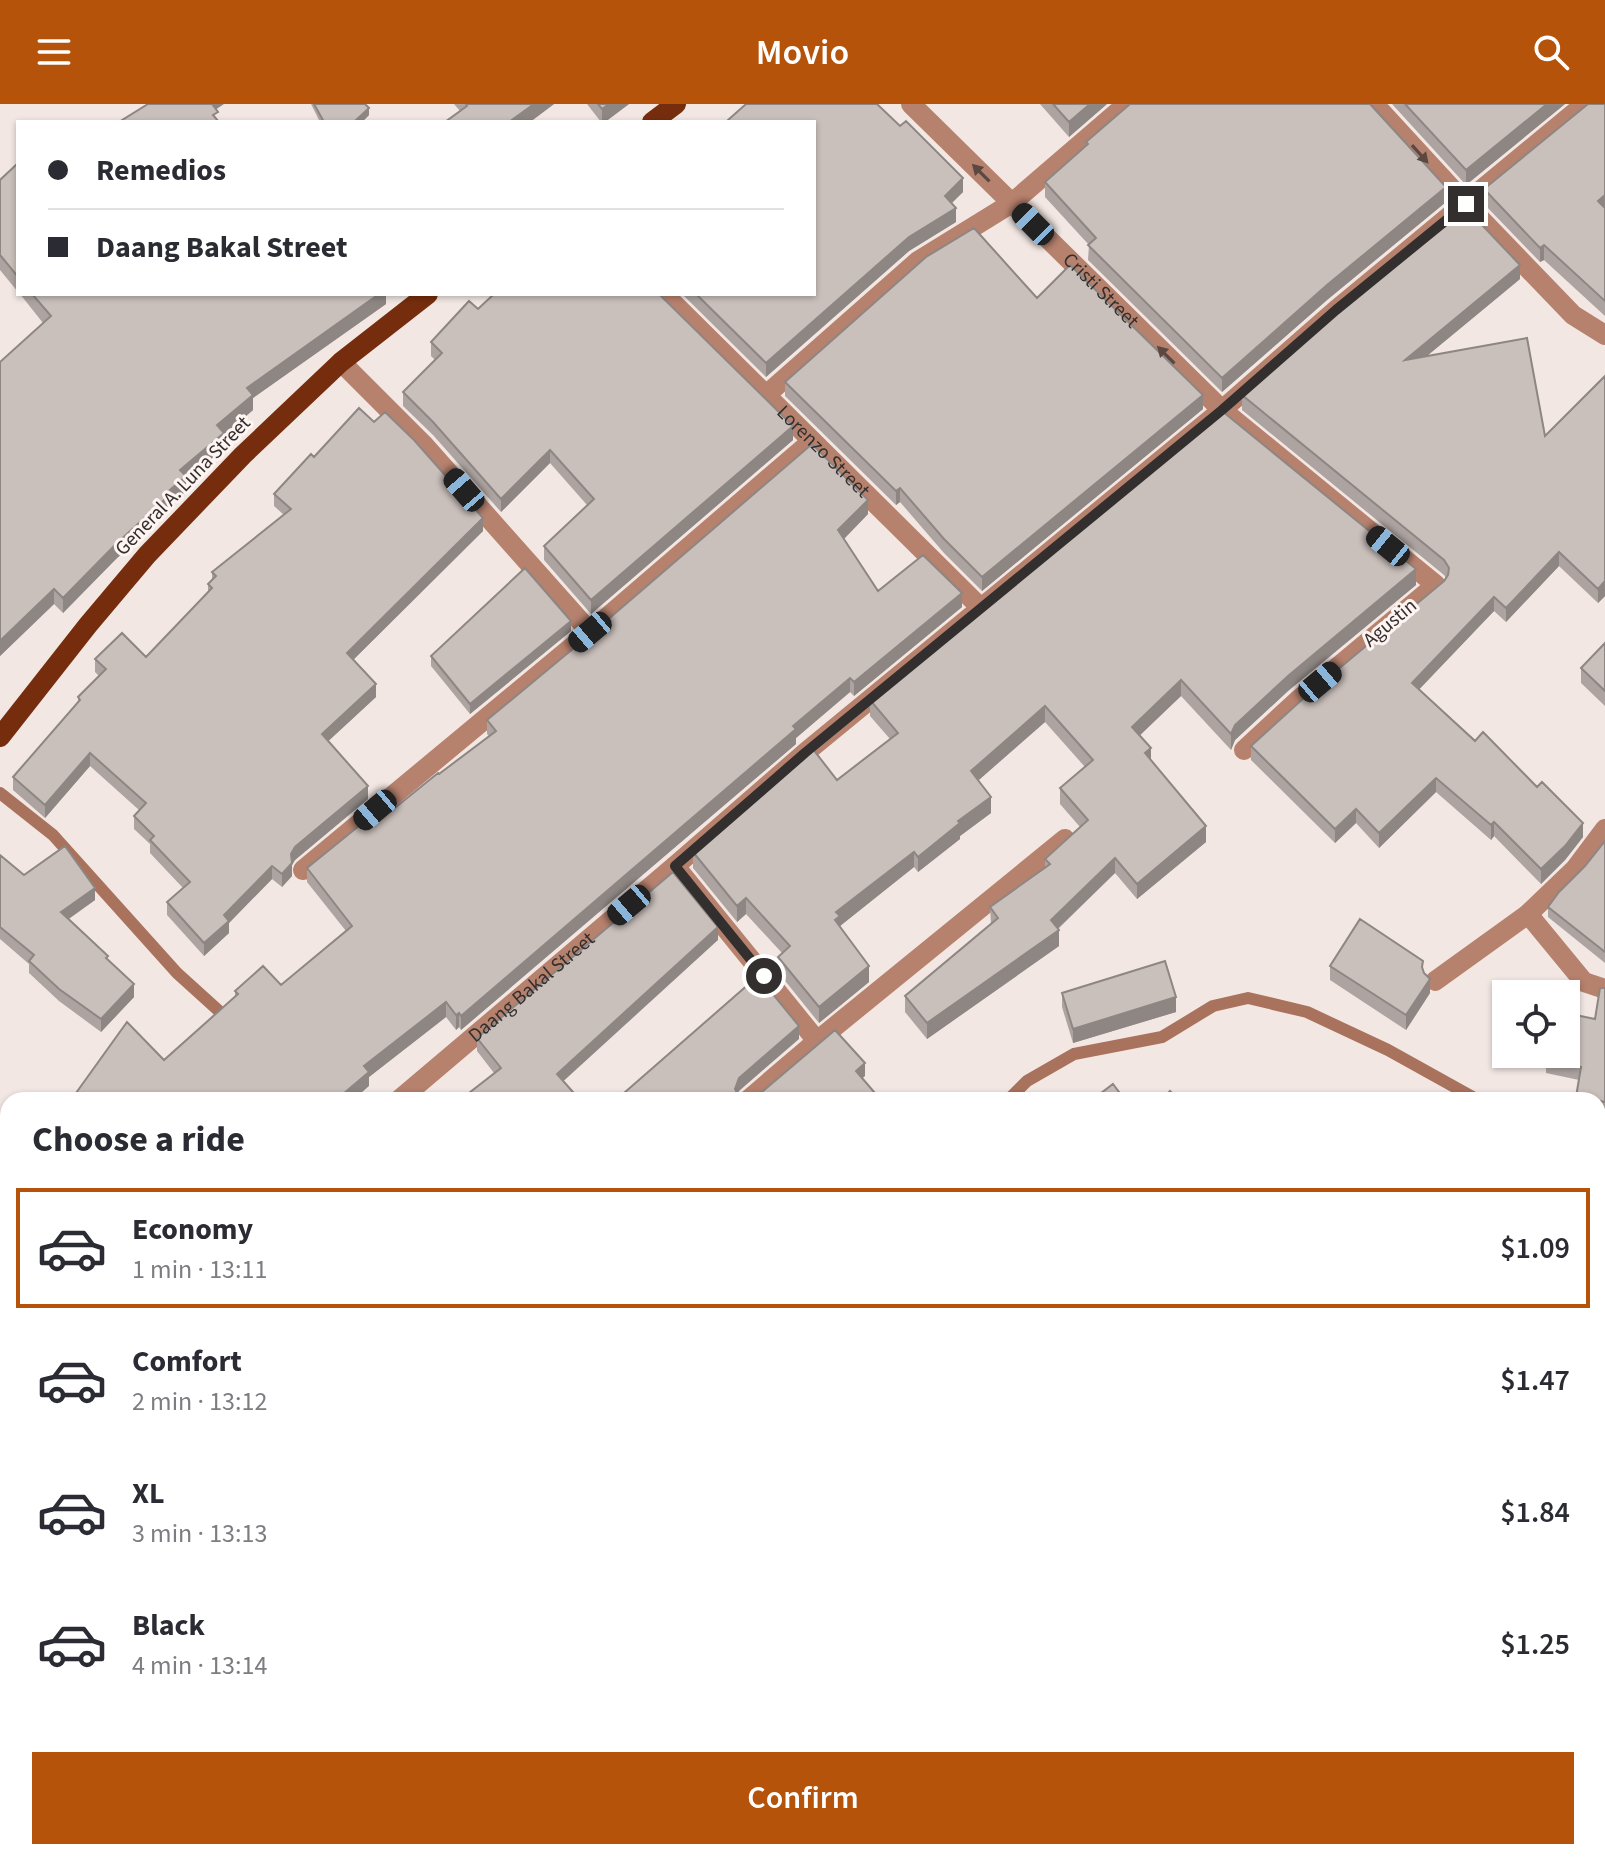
<!DOCTYPE html>
<html lang="en">
<head>
<meta charset="utf-8">
<style>
	:root { --surface:#fff; --page:#f7f7f7; --text:#2b2b33; --muted:#7c7c81; --line:#e1e1e2; --accent:#b45309 }
	body { margin:0; font-family:"Source Sans 3",sans-serif; background:var(--page); color:var(--text); height:100vh; display:flex; flex-direction:column; font-size:30px; white-space:nowrap }
	* { box-sizing:border-box; margin:0 }
	p { font-size:26px; color:var(--muted) }
	.icon { flex:none; width:44px; height:44px; fill:none; stroke:currentColor; stroke-width:2; stroke-linecap:round; stroke-linejoin:round }
	.map { position:relative; flex:1; overflow:hidden }
	.panel { position:absolute; left:0px; top:988px; width:1606px; height:768px; display:flex; flex-direction:column; background:var(--surface); border-radius:24px 24px 0 0; box-shadow:0 2px 6px #0004 }
	.panel>* { flex:none }
	.top-card { position:absolute; left:16px; top:16px; width:800px; height:176px; border-radius:0px; box-shadow:0 2px 6px #0004; display:grid; align-content:center; height:176px; padding:0 32px; background:var(--surface) }
	.buttons { position:absolute; left:1492px; top:876px; display:grid; gap:16px }
	.buttons a { display:grid; place-items:center; width:88px; height:88px; border-radius:0px; background:var(--surface); box-shadow:0 2px 6px #0004; font-size:40px }
	.end { position:absolute; width:36px; height:36px; margin:-18px; border:10px solid #332f2e; background:#fff; box-shadow:0 0 0 4px #fff }
	.from { border-radius:50% }
	.car { position:absolute; width:24px; height:48px; margin:-24px -12px; border-radius:10px; box-shadow:0 0 6px 2px #0007; background:linear-gradient(#222 24%,#8ab4d8 0 40%,#222 0 76%,#8ab4d8 0 86%,#222 0) }
	.top-card b { display:flex; align-items:center; gap:28px; height:76px; font-size:30px }
	.top-card b+b { border-top:2px solid var(--line) }
	.top-card i { width:20px; height:20px; background:var(--text) }
	ul { padding:0; list-style:none }
	li { display:flex; align-items:center; gap:24px; height:120px; margin:0 16px 12px; padding:0 16px; border:4px solid transparent; border-radius:0px }
	li div { flex:1 }
	li b { display:block; font-size:30px }
	li em { font-style:normal; font-weight:600 }
	li.selected { border-color:var(--accent) }
	li>.icon { width:72px; height:72px; stroke-width:1.5 }
	h2 { padding:0 32px; font-size:36px; line-height:96px }
	.button { display:flex; gap:16px; margin-top:auto; padding:16px 32px }
	.button a { flex:1; height:92px; border-radius:0px; background:var(--accent); color:#fff; font-size:32px; font-weight:600; line-height:92px; text-align:center }
	header { display:flex; justify-content:space-between; align-items:center; height:104px; padding:0 32px; background:var(--accent); color:#fff; font-size:36px; font-weight:600 }
	.map>svg:first-child { display:block }
	.built { fill:#eedbd4 }
	.lines { fill:none; stroke-linecap:round; stroke-linejoin:round }
	.stream { stroke:#a9725d; stroke-width:12 }
	.minor { stroke:#b6816d; stroke-width:20 }
	.major { stroke:#762d0d; stroke-width:20 }
	.wall { fill:#ada4a1 }
	.shaded-wall { fill:#8d8683 }
	.building { fill:#c9bfbb; stroke:#8d8683; stroke-width:2 }
	.oneway { fill:#5a4841 }
	.route { stroke:#332f2e; stroke-width:10 }
	.labels { text-anchor:middle; dominant-baseline:central; stroke-width:6; stroke-linejoin:round; paint-order:stroke }
	.street-label { font-size:20px; fill:#332f2e; stroke:#fef5f2 }
</style>
</head>
<body>
<header><svg class="icon" aria-label="menu" viewBox="0 0 24 24"><path d="M4 6h16M4 12h16M4 18h16"/></svg>Movio<svg class="icon" aria-label="search" viewBox="0 0 24 24"><circle cx="10" cy="10" r="6"/><path d="M15 15l6 6"/></svg></header>
<div class="map">
<svg width="1605" height="1756" viewBox="0 0 1605 1756">
	<rect width="100%" height="100%" fill="#f2e7e3"/>
	<!-- built -->
	<path class="built" d="M122,1748H196L186,1756H129Z"/>
	<g class="lines">
		<!-- stream -->
		<path class="stream" d="M0,689L53,731L177,869L230,917
			M1008,996L1027,977L1074,950L1162,933L1213,902L1248,894L1307,908L1388,946L1478,996
			M1598,1040L1605,1042"/>
		<!-- minor -->
		<g class="minor">
			<path id="s1" d="M911,0L1222,306L1436,481L1297,597L1244,646"/>
			<path d="M1374,0L1466,100L1573,211L1605,231"/>
			<path id="s2" d="M664,190L982,505"/>
			<path d="M341,258L423,340L590,528"/>
			<path d="M766,291L918,157L1012,99L1127,0"/>
			<path d="M675,762L817,937"/>
			<path d="M303,766L590,528L812,337"/>
			<path d="M1528,810L1584,878L1605,885"/>
			<path d="M1435,877L1528,810L1575,765L1605,725"/>
			<path id="s3" d="M399,996L675,762L806,648L1222,306L1336,206L1585,0"/>
			<path d="M748,996L817,937L1065,735"/>
			<path d="M0,1316L8,1309"/>
			<path d="M171,1748L176,1756"/>
			<path d="M294,1756L303,1748"/>
			<path d="M1529,1756L1605,1751"/>
		</g>
		<!-- major -->
		<path class="major" d="M652,18L676,0
			M0,633L88,521L147,451L243,351L341,258L428,190"/>
	</g>
	<!-- wall -->
	<path class="wall" d="M311,0H365L369,11L362,18H320Z
		M454,0H554L530,18L460,7Z
		M587,0H629L605,18H601Z
		M746,0H877L900,22L906,17L963,74V88L951,99L956,104V118L909,147L766,273L682,190H814V18H728V16Z
		M1040,0H1107L1069,33Z
		M1392,0H1565L1466,81Z
		M1605,0V212L1544,156L1540,158L1484,100V85Z
		M1086,38L1446,98L1327,196L1222,288L1088,156L1089,141L1045,93V78L1086,42Z
		M18,59V188L0,166V76Z
		M1520,175L1427,252L1545,332L1605,272V492L1598,499L1559,462L1506,518L1494,507L1419,585L1583,733L1565,756L1541,780L1494,732L1491,736L1436,688L1379,744L1356,719L1335,739L1251,656V642L1446,474L1444,471L1242,306V291Z
		M20,190H386V200L253,294V306L224,331V344L186,377V387L173,399V403L116,455L63,509L54,500L0,552V258L43,219Z
		M1037,194L1203,305L982,487L944,449L900,398L896,401L785,292V278Z
		M478,205L793,336L591,510L544,456V442L587,401L550,359L501,408L433,331L403,302V288L435,256L431,252V238Z
		M314,353L483,427L353,556L376,593L328,637L368,695L295,756L292,761V772L282,783L272,775L229,819V829L204,852L167,811V798L183,784L150,749V740L134,725V712L139,706L90,662L45,714L13,686V673L78,599V593L99,572L95,568V555L146,553L208,489V480L212,475V468L284,411L274,402V390Z
		M868,410L844,435L878,487L962,503L854,592L850,588L796,634V640L461,926L459,923L456,926L446,913L369,973V982L164,956L235,893V887L281,881L346,827L307,778V764L391,707L489,632L487,630V616Z
		M1416,481L1288,587L1235,636L1231,646L1181,592L1139,631L1151,656L1206,738L1137,795L1115,769L1058,825L1059,842L927,935L905,908V892L991,820L990,803L1045,764V755L1080,723L1060,700V684L1085,663L1045,618L978,676L991,709L960,732V735L918,768L914,763L840,822L869,878L819,919L778,868V853L782,849L746,810L737,818L693,764V748L837,676L890,635L870,612V596Z
		M571,527L470,610L431,562V552Z
		M1605,539V602L1581,579V564Z
		M1605,737V859L1548,813V803L1585,762Z
		M0,751L24,771L95,796L69,815L108,857L134,893L101,928L59,897L29,869V860L0,835Z
		M718,836L494,969L477,947V934Z
		M1330,862L1423,867L1430,889L1406,926L1330,876Z
		M1605,884V1011L1598,1010V996H1576L1579,976L1546,969V955L1595,915Z
		M1062,889L1176,908L1073,939L1062,903Z
		M8,1086V1120L0,1114V1097Z
		M8,1205V1296L0,1301Z
		M213,1748H284L285,1751L296,1755L305,1748H405L395,1756H213Z"/>
	<!-- shaded-wall -->
	<path class="shaded-wall" d="M209,0H224L209,10Z
		M534,0H554L530,18H509Z
		M609,0H629L605,18H602V5Z
		M1090,0H1107L1069,33V18Z
		M1547,0H1565L1466,81V66Z
		M369,4V11L362,18H354Z
		M963,74V88L945,106V92Z
		M1446,83V98L1327,196L1222,288V274L1327,181Z
		M1605,91V106L1598,97Z
		M956,104V118L909,147L766,273V259L909,133Z
		M1544,141V156L1540,158V144Z
		M1520,161V175L1405,270V256Z
		M379,190H386V200L253,294V306L224,331V344L186,377V387L173,399V403L116,455L63,509V494L170,386L180,366L247,284Z
		M1203,291V305L982,487V473Z
		M793,322V336L591,510V496Z
		M550,346V359L501,408V395Z
		M900,384V398L896,401V387Z
		M868,396V410L838,441V426Z
		M483,414V427L347,562V549Z
		M1559,448V462L1506,518V504Z
		M1416,465V481L1288,587L1235,636L1231,646V630L1235,621L1288,572Z
		M1605,477V492L1598,499V485Z
		M54,485V500L0,552V537Z
		M962,489V503L854,592V578Z
		M1494,493V507L1412,593V579Z
		M571,517V527L470,610V600Z
		M850,574V588L796,634V640L461,926V912L793,622Z
		M1181,576V592L1132,639V623Z
		M376,580V593L322,643V630Z
		M1045,602V618L971,683V667Z
		M1151,644V660L1145,649Z
		M90,649V662L45,714V701Z
		M1436,674V688L1379,744V729Z
		M368,682V695L295,756L292,761V772L282,783V770L295,743Z
		M991,693V709L960,732V735L918,768V753L958,717Z
		M1356,705V719L1335,739V725Z
		M1494,718V732L1491,736V721Z
		M1583,719V733L1565,756L1541,780V765Z
		M1206,722V738L1137,795V780Z
		M914,748V763L840,822V827L835,816L836,808Z
		M1115,754V769L1051,831V816Z
		M272,762V775L229,819V829L204,852V839L224,811Z
		M95,784V796L61,820V808Z
		M746,794V810L737,818V802Z
		M718,823V836L557,983V970Z
		M1059,826V842L927,935V919Z
		M869,862V878L819,919V903Z
		M1430,875V889L1406,926V911Z
		M134,880V893L101,928V915Z
		M1176,893V908L1073,939V925Z
		M446,898V913L369,973V982L353,996H336L364,962Z
		M459,909V923L456,926V911Z
		M799,922V935L739,987L736,996L735,985L739,974Z
		M865,959V972L856,980V967Z
		M6,1282V1296L0,1301V1286Z
		M8,1452V1466L0,1473V1459Z
		M369,1748H377V1755L360,1756Z
		M386,1748H405L395,1756H384V1750Z"/>
	<!-- building -->
	<path class="building" d="M148,0H212L218,8L213,11L219,18H119Z
		M314,0H365L369,4L354,18H324Z
		M466,0H534L509,18H445L467,2Z
		M598,0H609L602,5Z
		M746,0H877L900,22L906,17L963,74L945,92L956,104L909,133L766,259L696,190H814V18H730L728,16Z
		M1053,0H1090L1069,18Z
		M1130,0H1370L1446,83L1327,181L1222,274L1088,141L1096,134L1045,78L1088,40L1086,38Z
		M1405,0H1547L1466,66Z
		M1588,0H1605V91L1598,97L1605,104V197L1544,141L1540,144L1484,85Z
		M18,59V173L0,151V76Z
		M1464,102L1520,161L1405,256L1527,234L1545,332L1605,272V477L1598,485L1559,448L1506,504L1494,493L1412,579L1475,637L1483,628L1537,683L1542,678L1583,719L1565,742L1541,765L1494,718L1491,721L1436,674L1379,729L1356,705L1335,725L1251,642L1306,592L1444,477L1448,471L1449,464L1444,456L1242,291L1344,201Z
		M974,124L1037,194L1070,161L1203,291L982,473L944,435L900,384L896,387L785,278L926,153Z
		M32,190H379L247,284L253,291L217,321L224,329L180,366L186,372L170,386L173,388L116,440L63,494L54,485L0,537V258L51,212Z
		M494,190H659L793,322L591,496L544,442L594,395L550,346L501,395L433,318L403,288L442,249L431,238L469,197L478,205Z
		M359,304L374,318L385,308L414,336L483,414L347,549L376,580L322,630L368,682L295,743L291,750L292,759L282,770L272,762L224,811L229,817L204,839L167,798L190,778L150,736L154,732L134,712L146,699L90,649L45,701L13,673L80,596L78,593L106,565L95,555L122,529L146,553L212,484L208,480L216,472L212,468L291,405L274,390L311,350L314,353Z
		M1222,307L1416,465L1288,572L1235,621L1231,630L1181,576L1132,623L1151,644L1145,649L1206,722L1137,780L1115,754L1051,816L1059,826L927,919L905,892L998,814L990,803L1050,760L1045,755L1088,716L1060,684L1093,656L1045,602L971,667L991,693L958,717L960,719L918,753L914,748L836,808L840,812L835,816L869,862L819,903L778,853L790,842L746,794L737,802L693,748L812,644L837,676L898,629L870,596Z
		M812,340L868,396L838,426L878,487L923,451L962,489L854,578L850,574L793,622L796,625L461,912L459,909L456,911L446,898L364,962L369,968L336,996H71L127,918L164,956L238,890L235,887L263,862L281,881L352,822L307,764L386,700L391,707L438,669L439,670L496,627L487,616L598,524Z
		M525,464L571,517L470,600L431,552Z
		M1605,539V587L1581,564Z
		M1605,737V848L1548,803L1559,788L1585,762Z
		M65,742L95,784L61,808L108,852L106,854L134,880L101,915L59,885L29,857L34,851L0,823V751L24,771Z
		M673,768L718,823L557,970L580,996H460L501,964L477,934Z
		M1360,815L1423,857L1422,863L1424,869L1430,875L1406,911L1330,862Z
		M1165,857L1176,893L1073,925L1062,889Z
		M758,872L799,922L739,974L735,985L738,991L744,995L751,996L756,993L835,926L865,959L856,967L881,996H616Z
		M1600,884H1605V998L1576,993L1581,963L1546,955L1548,950H1566V909L1595,915Z
		M1113,980L1125,996H1092Z
		M1170,987L1179,996H1162Z
		M8,1086V1106L0,1100V1097Z
		M8,1205V1282L0,1286V1210Z
		M8,1310V1452L0,1459V1314L2,1315Z
		M8,1563V1748H132L139,1756H0V1570Z
		M219,1748H283L285,1751L296,1755L305,1748H369L360,1756H226Z
		M598,1748H627L637,1756H592Z
		M732,1748H801L808,1756H730L731,1755L728,1752Z"/>
	<!-- one-way arrows -->
	<defs><path id="oneway-solid" d="M-6-.8H1V-3.2L6.5 0L1 3.2V.8H-6Z" transform="scale(2)"/></defs>
	<g class="oneway">
		<use href="#oneway-solid" transform="translate(1420 50) rotate(48)"/>
		<use href="#oneway-solid" transform="translate(981 69) rotate(-135)"/>
		<use href="#oneway-solid" transform="translate(1166 251) rotate(-135)"/>
	</g>
	<g class="lines">
		<!-- route -->
		<path class="route" d="M764,872L675,762L806,648L1222,306L1336,206L1466,100"/>
	</g>
	<g class="labels">
		<!-- street labels -->
		<g class="street-label">
			<text stroke="none"><textPath href="#s1" startOffset="266">Cristi Street</textPath></text>
			<text stroke="none"><textPath href="#s2" startOffset="224">Lorenzo Street</textPath></text>
			<text transform="translate(183 382) rotate(-46)">General A. Luna Street</text>
			<text transform="translate(1390 519) rotate(-40)">Agustin</text>
			<text stroke="none"><textPath href="#s3" startOffset="174">Daang Bakal Street</textPath></text>
		</g>
	</g>
</svg>
<div class="buttons">
<a><svg class="icon" aria-label="locate" viewBox="0 0 24 24"><circle cx="12" cy="12" r="6"/><path d="M12 2v4M12 18v4M2 12h4M18 12h4"/></svg></a>
</div>
<i class="end from" style="left:764px;top:872px"></i>
<i class="end" style="left:1466px;top:100px"></i>
<i class="car" style="left:1033px;top:120px;rotate:315deg"></i>
<i class="car" style="left:464px;top:386px;rotate:319deg"></i>
<i class="car" style="left:1388px;top:442px;rotate:309deg"></i>
<i class="car" style="left:590px;top:528px;rotate:230deg"></i>
<i class="car" style="left:1320px;top:578px;rotate:50deg"></i>
<i class="car" style="left:375px;top:706px;rotate:230deg"></i>
<i class="car" style="left:629px;top:801px;rotate:230deg"></i>
<div class="top-card">
<b><i class="from"></i>Remedios</b>
<b><i></i>Daang Bakal Street</b>
</div>
<section class="panel">
<h2>Choose a ride</h2>
<ul>
<li class="selected"><svg class="icon" aria-label="car" viewBox="0 0 24 24"><path d="M5 17H2v-5l4-1 3-4h7l3 4 3 1v5h-3M9 17h6M6 11h13"/><circle cx="7" cy="17" r="2"/><circle cx="17" cy="17" r="2"/></svg><div><b>Economy</b><p>1 min · 13:11</p></div><em>$1.09</em></li>
<li><svg class="icon" aria-label="car" viewBox="0 0 24 24"><path d="M5 17H2v-5l4-1 3-4h7l3 4 3 1v5h-3M9 17h6M6 11h13"/><circle cx="7" cy="17" r="2"/><circle cx="17" cy="17" r="2"/></svg><div><b>Comfort</b><p>2 min · 13:12</p></div><em>$1.47</em></li>
<li><svg class="icon" aria-label="car" viewBox="0 0 24 24"><path d="M5 17H2v-5l4-1 3-4h7l3 4 3 1v5h-3M9 17h6M6 11h13"/><circle cx="7" cy="17" r="2"/><circle cx="17" cy="17" r="2"/></svg><div><b>XL</b><p>3 min · 13:13</p></div><em>$1.84</em></li>
<li><svg class="icon" aria-label="car" viewBox="0 0 24 24"><path d="M5 17H2v-5l4-1 3-4h7l3 4 3 1v5h-3M9 17h6M6 11h13"/><circle cx="7" cy="17" r="2"/><circle cx="17" cy="17" r="2"/></svg><div><b>Black</b><p>4 min · 13:14</p></div><em>$1.25</em></li>
</ul>
<div class="button"><a>Confirm</a></div>
</section>
</div>
</body>
</html>
